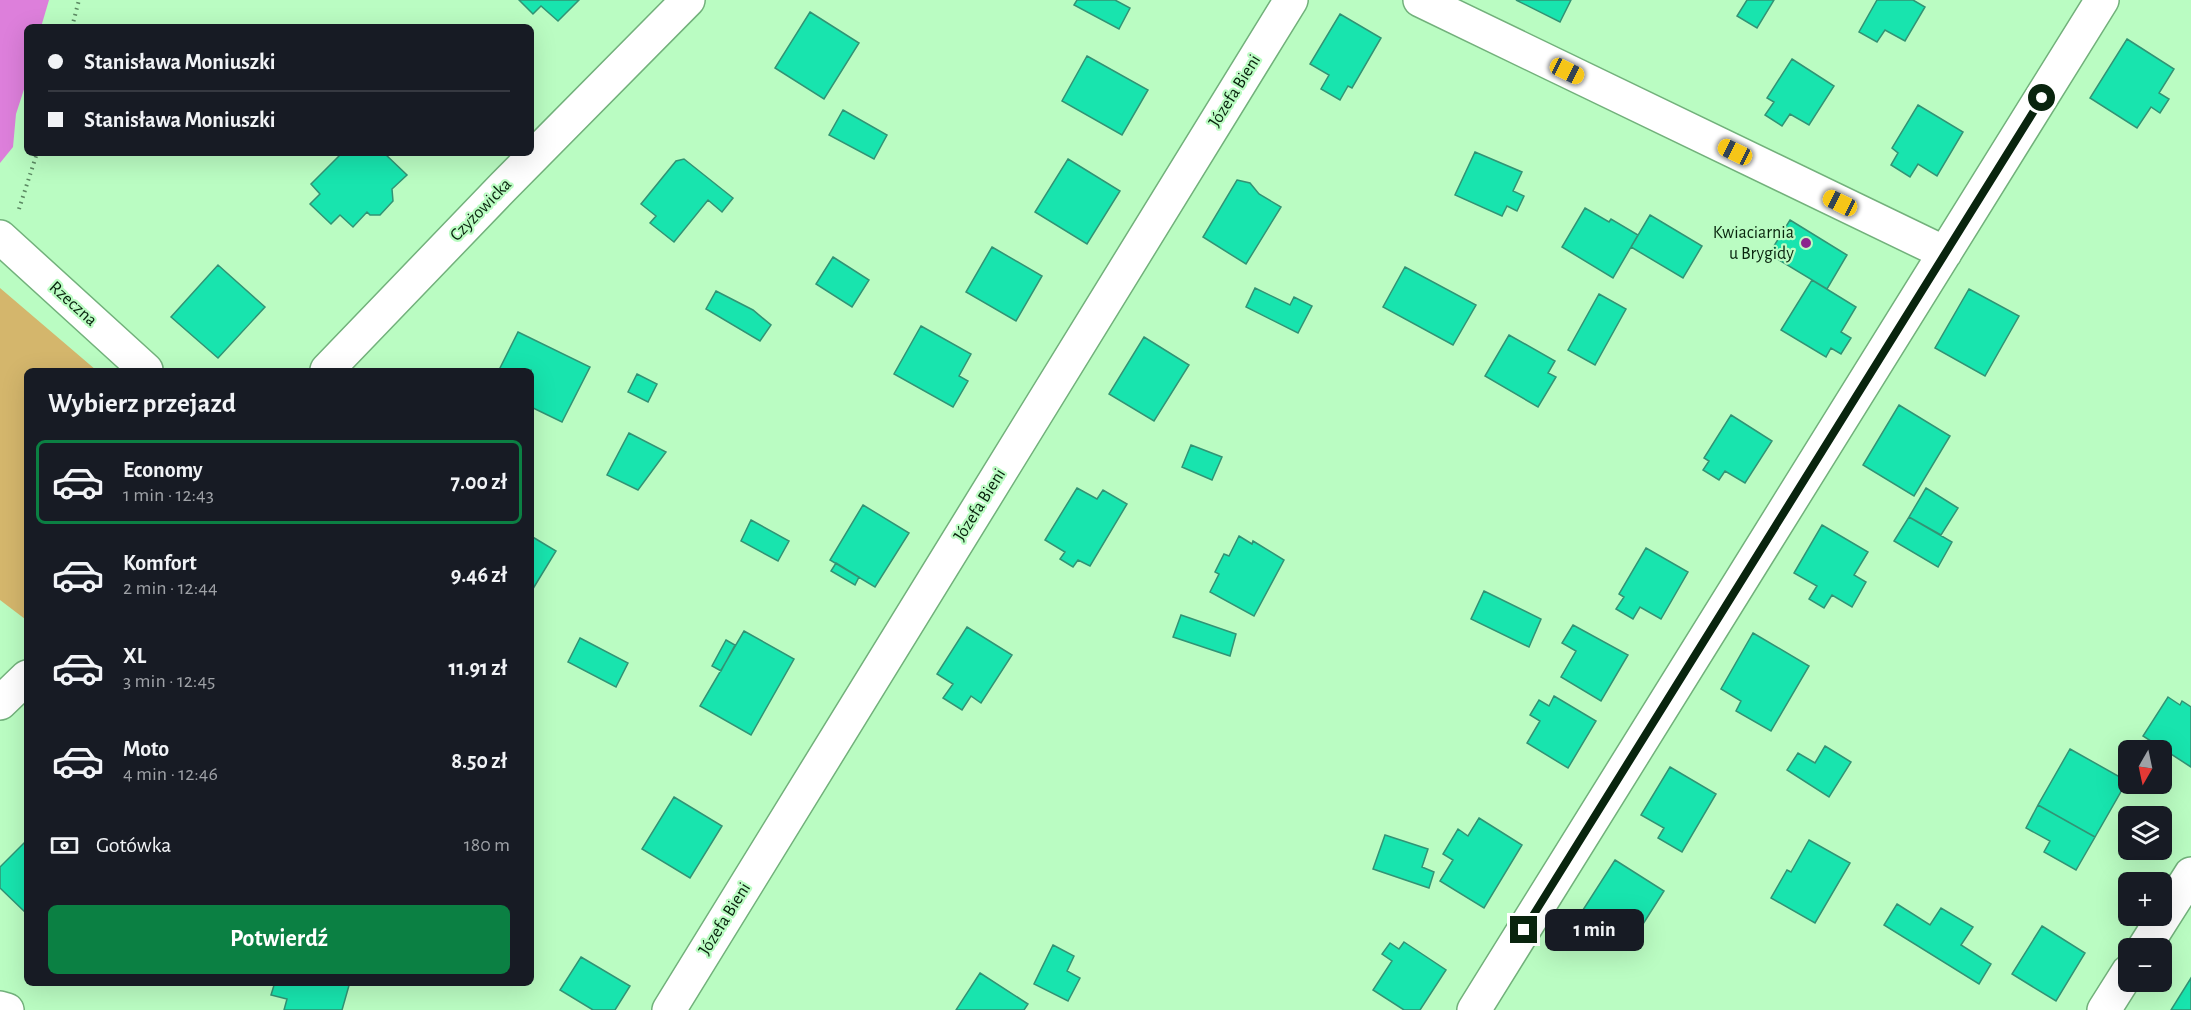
<!DOCTYPE html>
<html lang="pl">
<head>
<meta charset="utf-8">
<style>
	:root { --surface:#171b24; --page:#20242c; --text:#f1f3f6; --muted:#9ea1a6; --line:#363941; --accent:#0b8043 }
	body { margin:0; font-family:"Alegreya Sans",sans-serif; background:var(--page); color:var(--text); height:100vh; display:flex; flex-direction:column; font-size:22px; white-space:nowrap }
	* { box-sizing:border-box; margin:0 }
	p { font-size:20px; color:var(--muted) }
	.icon { flex:none; width:33px; height:33px; fill:none; stroke:currentColor; stroke-width:2; stroke-linecap:round; stroke-linejoin:round }
	.map { position:relative; flex:1; overflow:hidden }
	.side { position:absolute; left:24px; top:368px; width:510px; height:618px; display:flex; flex-direction:column; background:var(--surface); border-radius:9px; box-shadow:0 6px 24px #0002 }
	.side>* { flex:none }
	.banner { position:absolute; left:24px; top:24px; width:510px; height:132px; border-radius:9px; box-shadow:0 6px 24px #0002; display:grid; align-content:center; height:132px; padding:0 24px; background:var(--surface) }
	.needle { width:39px; rotate:189deg }
	.buttons { position:absolute; left:2118px; top:740px; display:grid; gap:12px }
	.buttons a { display:grid; place-items:center; width:54px; height:54px; border-radius:9px; background:var(--surface); box-shadow:0 6px 24px #0002; font-size:30px }
	.end { position:absolute; width:27px; height:27px; margin:-14px; border:8px solid #09240e; background:#fff; box-shadow:0 0 0 3px #fff }
	.from { border-radius:50% }
	.bubble { position:absolute; height:42px; border-radius:9px; background:var(--surface); box-shadow:0 6px 24px #0002; font-size:20px; font-weight:600; line-height:42px; text-align:center }
	.car { position:absolute; width:18px; height:36px; margin:-18px -9px; border-radius:8px; box-shadow:0 0 4px 2px #0007; background:linear-gradient(#f5c518 24%,#345 0 40%,#f5c518 0 76%,#345 0 86%,#f5c518 0) }
	.banner b { display:flex; align-items:center; gap:21px; height:57px; font-size:22px }
	.banner b+b { border-top:2px solid var(--line) }
	.banner i { width:15px; height:15px; background:var(--text) }
	ul { padding:0; list-style:none }
	li { display:flex; align-items:center; gap:18px; height:84px; margin:0 12px 9px; padding:0 12px; border:3px solid transparent; border-radius:9px }
	li div { flex:1 }
	li b { display:block; font-size:22px }
	li em { font-style:normal; font-weight:600 }
	li.current { border-color:var(--accent) }
	li>.icon { width:54px; height:54px; stroke-width:1.5 }
	h2 { padding:0 24px; font-size:27px; line-height:72px }
	.pay { display:flex; align-items:center; gap:15px; height:66px; padding:0 24px; font-size:22px }
	.pay p { margin-inline-start:auto }
	.action { display:flex; gap:12px; margin-top:auto; padding:12px 24px }
	.action a { flex:1; height:69px; border-radius:9px; background:var(--accent); color:#fff; font-size:24px; font-weight:600; line-height:69px; text-align:center }
	.map>svg:first-child { display:block }
	.green { fill:#d4b66c }
	.water { fill:#dd7fdb }
	.building { fill:#18e4ae; stroke:#329374; stroke-width:1.5 }
	.lines { fill:none; stroke-linecap:round; stroke-linejoin:round }
	.minor-casing { stroke:#72b17b; stroke-width:36 }
	.path { stroke:#5b8862; stroke-width:4; stroke-dasharray:1.5 4.5; stroke-linecap:butt }
	.minor { stroke:#fff; stroke-width:33 }
	.route { stroke:#09240e; stroke-width:8 }
	.poi-dot { fill:#8c268d; stroke:#bafcc2; stroke-width:2 }
	.labels { text-anchor:middle; dominant-baseline:central; stroke-width:4.5; stroke-linejoin:round; paint-order:stroke }
	.street-label { font-size:18px; fill:#09240e; stroke:#bafcc2 }
	.poi-label { font-size:18px; fill:#09240e; stroke:#bafcc2; text-anchor:end }
</style>
</head>
<body>
<div class="map">
<svg width="2191" height="1010" viewBox="0 0 2191 1010">
	<rect width="100%" height="100%" fill="#bafcc2"/>
	<!-- green -->
	<path class="green" d="M0,288L96,370H27L25,619L0,600Z"/>
	<!-- water -->
	<path class="water" d="M0,0H49L41,27H27V80L16,114L13,147L0,163Z"/>
	<!-- building -->
	<path class="building" d="M519,0H579L558,21L541,6L533,14Z
		M1077,0H1115L1130,8L1119,29L1074,5Z
		M1516,0H1571L1560,22Z
		M1747,0H1774L1757,28L1737,16Z
		M1877,0H1913L1925,7L1905,41L1885,30L1877,42L1859,32Z
		M810,12L859,43L824,99L775,68Z
		M1340,14L1381,38L1352,88L1348,86L1340,100L1321,89L1329,75L1310,64Z
		M2127,39L2174,69L2159,93L2169,99L2160,113L2151,107L2137,128L2090,98Z
		M1087,56L1148,90L1122,135L1062,101Z
		M1792,59L1834,86L1809,125L1790,114L1782,126L1765,115L1774,102L1767,98Z
		M1918,105L1963,132L1937,176L1918,164L1910,177L1891,165L1898,153L1892,148Z
		M843,110L887,135L874,159L829,135Z
		M1475,152L1522,172L1513,191L1524,196L1517,211L1507,206L1502,216L1455,195Z
		M342,153H384L407,175L392,189L393,201L380,215H370L367,212L353,227L340,215L331,224L310,204L320,194L311,184Z
		M684,159L733,198L722,212L708,200L674,242L650,223L656,216L641,204L676,161Z
		M1068,159L1120,191L1087,244L1035,212Z
		M1237,180L1250,183L1259,194L1281,207L1246,264L1203,237Z
		M1585,208L1609,222L1611,219L1638,235L1613,278L1562,247Z
		M1650,215L1702,246L1683,278L1631,247Z
		M1790,220L1847,255L1827,289L1769,254Z
		M992,247L1042,276L1016,321L966,292Z
		M833,257L869,280L852,307L816,284Z
		M218,265L265,307L218,358L171,317Z
		M1405,267L1476,305L1453,345L1383,307Z
		M1812,280L1856,307L1841,332L1851,338L1841,354L1831,348L1826,357L1781,330Z
		M1255,288L1290,305L1294,297L1312,306L1298,333L1246,307Z
		M1969,289L2019,316L1985,376L1935,348Z
		M716,291L753,310L771,325L760,341L706,309Z
		M1599,294L1626,309L1595,365L1568,350Z
		M921,326L971,354L959,376L968,381L953,407L894,374Z
		M518,332L590,367L562,422L531,407V370H499Z
		M1509,335L1555,361L1548,373L1556,377L1538,407L1485,376Z
		M1144,337L1189,365L1154,421L1109,394Z
		M637,374L657,384L648,402L628,392Z
		M1899,405L1950,436L1914,496L1863,465Z
		M1731,415L1772,441L1745,483L1725,471L1719,480L1703,470L1709,461L1704,458Z
		M629,433L666,452L638,490L607,475Z
		M1191,445L1222,457L1212,480L1182,467Z
		M1077,488L1097,499L1103,490L1127,504L1090,566L1078,560L1073,567L1060,559L1065,552L1045,540Z
		M1926,488L1958,508L1941,535L1909,517Z
		M863,505L909,533L875,587L830,560Z
		M1909,517L1952,542L1938,567L1894,541Z
		M751,520L789,541L778,561L741,541Z
		M1822,525L1868,552L1854,575L1866,582L1852,607L1832,595L1824,608L1809,599L1817,586L1794,573Z
		M531,536L556,551L531,592Z
		M1239,536L1252,544L1253,541L1284,560L1254,616L1210,592L1219,574L1215,572L1224,554L1229,556Z
		M1646,548L1688,572L1661,619L1640,607L1633,619L1616,609L1624,597L1619,594Z
		M836,563L859,577L855,585L831,571Z
		M1484,591L1541,619L1529,647L1471,619Z
		M1181,615L1236,634L1230,656L1173,637Z
		M1573,625L1628,655L1601,701L1561,677L1576,651L1562,643Z
		M967,627L1012,655L981,703L971,696L962,710L943,698L953,684L937,674Z
		M744,631L794,659L751,735L700,706Z
		M1753,633L1809,666L1771,731L1736,711L1741,701L1721,689Z
		M580,638L628,663L616,687L568,662Z
		M726,640L735,645L721,671L712,666Z
		M1554,696L1596,721L1568,768L1527,743L1540,721L1530,715L1539,700L1549,706Z
		M2168,697L2180,705L2182,701L2191,707V767L2143,736Z
		M1825,746L1851,762L1829,797L1787,770L1798,753L1815,763Z
		M2070,749L2127,781L2095,837L2038,805Z
		M1670,767L1716,794L1682,852L1658,838L1664,828L1641,815Z
		M674,797L722,826L690,878L642,849Z
		M2038,805L2095,837L2076,870L2044,852L2050,841L2026,828Z
		M1479,818L1522,845L1484,908L1440,881L1453,860L1443,854L1458,829L1468,836Z
		M1385,835L1428,849L1422,867L1434,872L1429,888L1373,869Z
		M27,840V914L0,888V867Z
		M1809,840L1850,863L1815,923L1771,898L1787,870L1791,872Z
		M1615,860L1664,891L1631,943L1581,913Z
		M1897,904L1930,925L1941,908L1973,927L1961,945L1991,964L1979,984L1884,925Z
		M2042,926L2085,953L2056,1001L2012,974Z
		M1404,942L1446,970L1420,1010H1404L1373,990L1392,961L1382,954L1390,943L1399,949Z
		M1053,945L1074,956L1067,971L1080,978L1068,1001L1034,984Z
		M581,957L630,986L615,1010H593L560,990Z
		M980,973L1028,1004L1024,1010H956Z
		M2191,978V1010H2171Z
		M275,982H350L342,1010H284L287,999L271,995Z"/>
	<g class="lines">
		<!-- minor casing -->
		<g class="minor-casing">
			<path id="minor" d="M1420,0L1945,253
				M0,237L146,370
				M327,370L503,187L688,0
				M0,703L27,677
				M2144,948L2191,874
				M0,1008L7,1010
				M669,1010L1291,0
				M1474,1010L2102,0
				M2104,1010L2128,972"/>
		</g>
		<!-- path -->
		<path class="path" d="M72,27L79,0
			M19,209L37,153"/>
		<!-- minor -->
		<use href="#minor" class="minor"/>
	</g>
	<g class="lines">
		<!-- route -->
		<path class="route" d="M1524,930L2042,98"/>
	</g>
	<!-- markers -->
	<circle class="poi-dot" cx="1806" cy="243" r="6"/>
	<g class="labels">
		<!-- street labels -->
		<g class="street-label">
			<text transform="translate(1235 91) rotate(-58)">Józefa Bieni</text>
			<text transform="translate(481 210) rotate(-46)">Czyżowicka</text>
			<text transform="translate(73 304) rotate(42)">Rzeczna</text>
			<text transform="translate(980 505) rotate(-58)">Józefa Bieni</text>
			<text transform="translate(725 919) rotate(-58)">Józefa Bieni</text>
		</g>
		<!-- poi labels -->
		<g class="poi-label">
			<text x="1794" y="233">Kwiaciarnia<tspan x="1794" dy="21">u Brygidy</tspan></text>
		</g>
	</g>
</svg>
<div class="buttons">
<a><svg class="needle" viewBox="-14 -14 28 28"><path d="M0-13l5 13h-10z" fill="#e53935"/><path d="M0 13l5-13h-10z" fill="#9ea1a6"/></svg></a>
<a><svg class="icon" aria-label="layers" viewBox="0 0 24 24"><path d="M12 4l9 5-9 5-9-5zM3 14l9 5 9-5"/></svg></a>
<a>+</a>
<a>−</a>
</div>
<i class="end from" style="left:2042px;top:98px"></i>
<i class="end" style="left:1524px;top:930px"></i>
<div class="bubble" style="left:1545px;top:909px;width:99px">1 min</div>
<i class="car" style="left:1567px;top:71px;rotate:116deg"></i>
<i class="car" style="left:1735px;top:152px;rotate:296deg"></i>
<i class="car" style="left:1840px;top:203px;rotate:296deg"></i>
<div class="banner">
<b><i class="from"></i>Stanisława Moniuszki</b>
<b><i></i>Stanisława Moniuszki</b>
</div>
<section class="side">
<h2>Wybierz przejazd</h2>
<ul>
<li class="current"><svg class="icon" aria-label="car" viewBox="0 0 24 24"><path d="M5 17H2v-5l4-1 3-4h7l3 4 3 1v5h-3M9 17h6M6 11h13"/><circle cx="7" cy="17" r="2"/><circle cx="17" cy="17" r="2"/></svg><div><b>Economy</b><p>1 min · 12:43</p></div><em>7.00 zł</em></li>
<li><svg class="icon" aria-label="car" viewBox="0 0 24 24"><path d="M5 17H2v-5l4-1 3-4h7l3 4 3 1v5h-3M9 17h6M6 11h13"/><circle cx="7" cy="17" r="2"/><circle cx="17" cy="17" r="2"/></svg><div><b>Komfort</b><p>2 min · 12:44</p></div><em>9.46 zł</em></li>
<li><svg class="icon" aria-label="car" viewBox="0 0 24 24"><path d="M5 17H2v-5l4-1 3-4h7l3 4 3 1v5h-3M9 17h6M6 11h13"/><circle cx="7" cy="17" r="2"/><circle cx="17" cy="17" r="2"/></svg><div><b>XL</b><p>3 min · 12:45</p></div><em>11.91 zł</em></li>
<li><svg class="icon" aria-label="car" viewBox="0 0 24 24"><path d="M5 17H2v-5l4-1 3-4h7l3 4 3 1v5h-3M9 17h6M6 11h13"/><circle cx="7" cy="17" r="2"/><circle cx="17" cy="17" r="2"/></svg><div><b>Moto</b><p>4 min · 12:46</p></div><em>8.50 zł</em></li>
</ul>
<div class="pay"><svg class="icon" aria-label="cash" viewBox="0 0 24 24"><path d="M3 7h18v10H3z"/><circle cx="12" cy="12" r="2"/></svg>Gotówka<p>180 m</p></div>
<div class="action"><a>Potwierdź</a></div>
</section>
</div>
</body>
</html>
